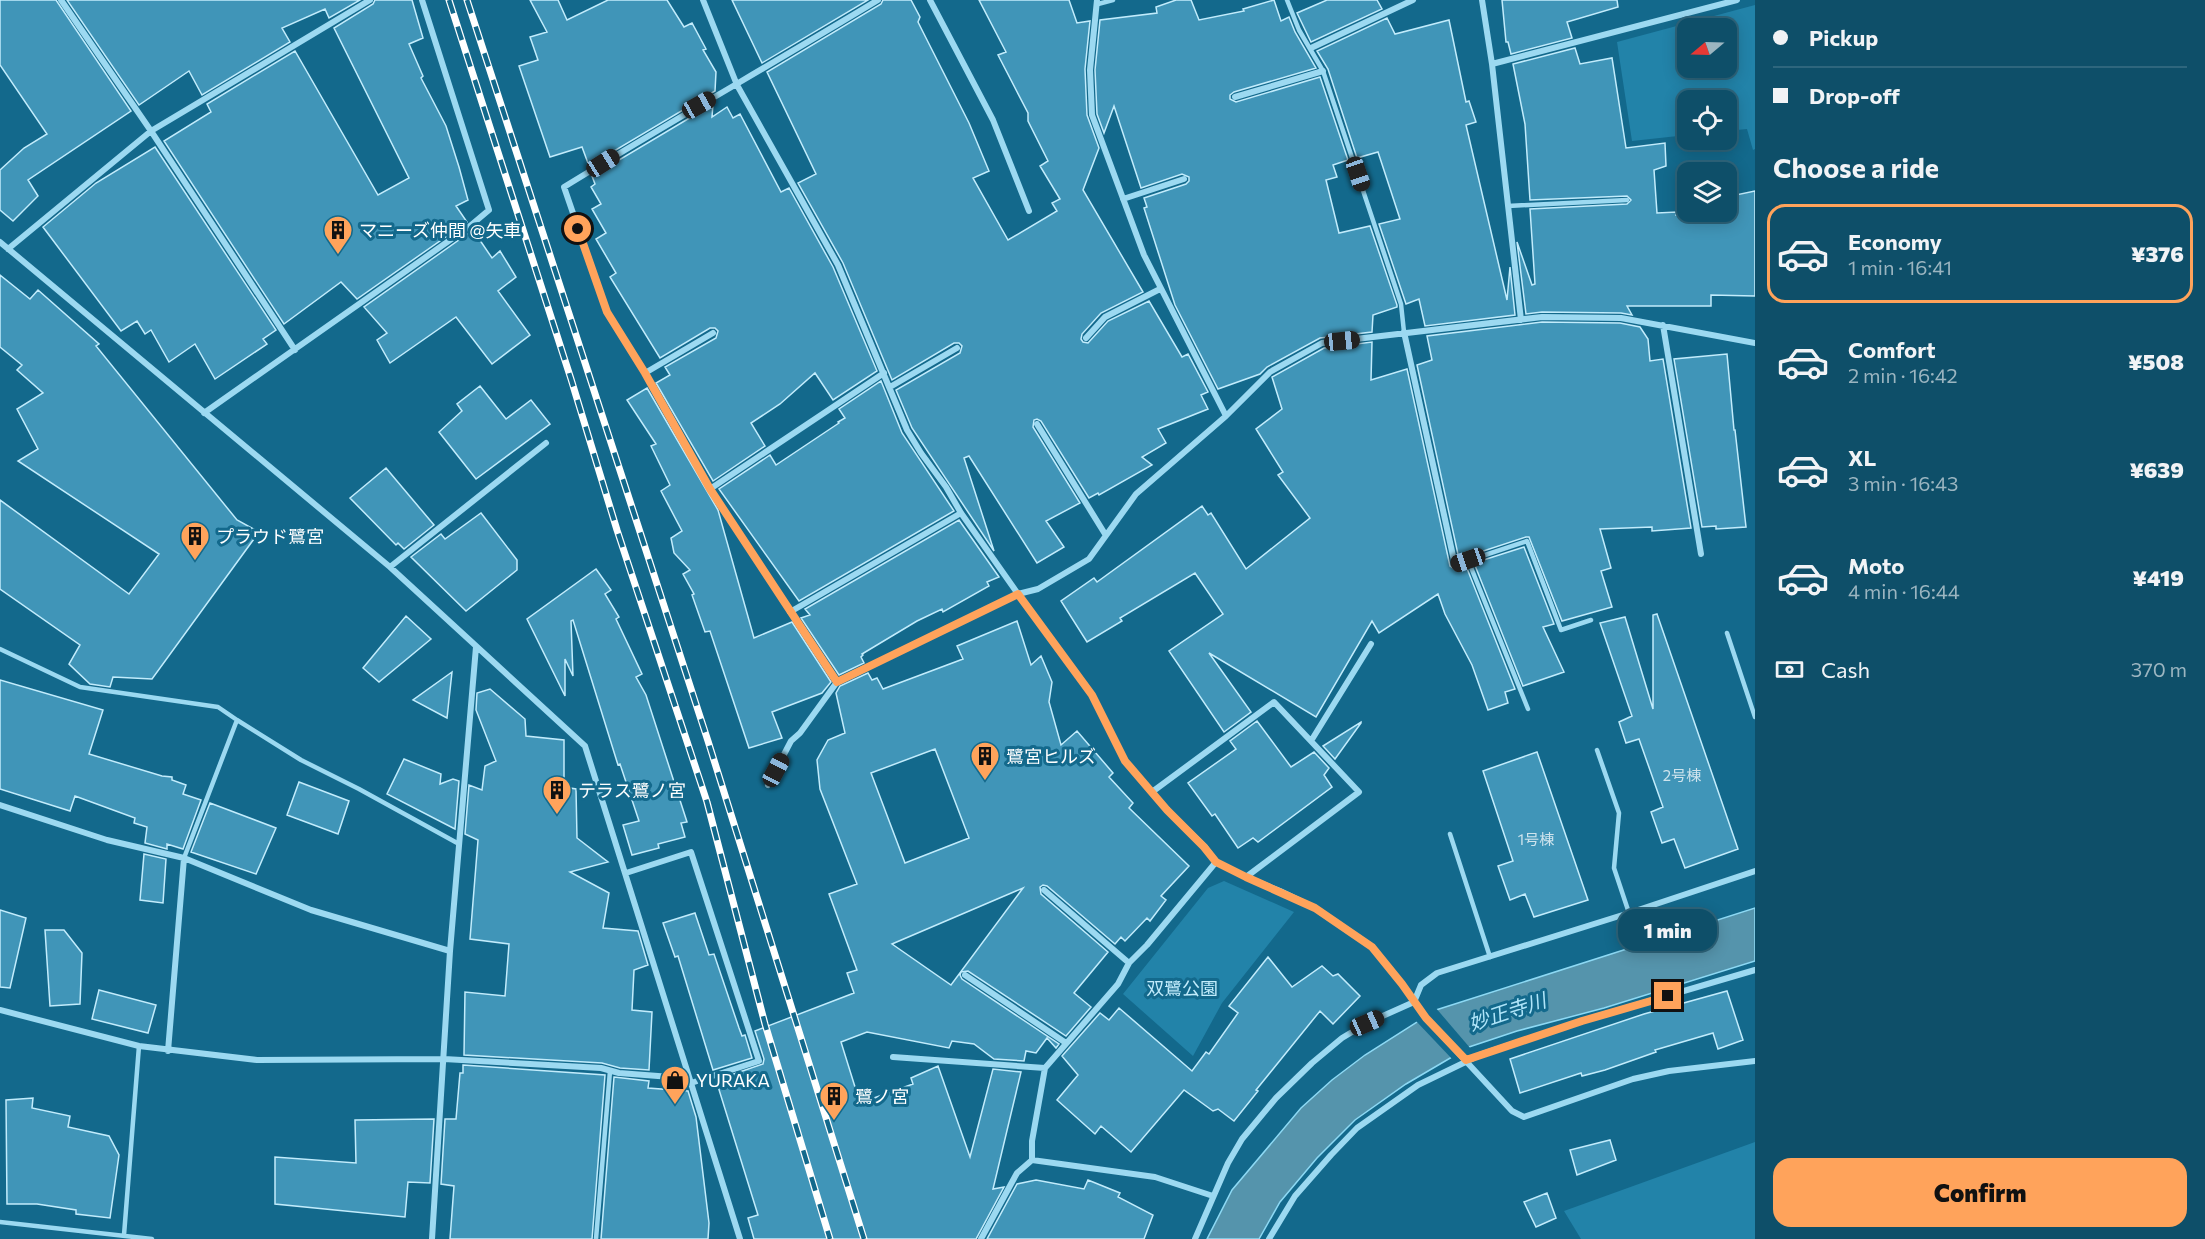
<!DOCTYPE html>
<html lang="en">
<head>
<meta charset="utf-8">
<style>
	:root { --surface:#0e4f69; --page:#17566f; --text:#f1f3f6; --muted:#9bb5c0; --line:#2e667d; --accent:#ffa35b }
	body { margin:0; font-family:Commissioner,"Noto Sans JP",sans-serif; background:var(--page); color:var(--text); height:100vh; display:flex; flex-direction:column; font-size:22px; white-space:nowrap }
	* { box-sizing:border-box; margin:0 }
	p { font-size:20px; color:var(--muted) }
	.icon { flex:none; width:33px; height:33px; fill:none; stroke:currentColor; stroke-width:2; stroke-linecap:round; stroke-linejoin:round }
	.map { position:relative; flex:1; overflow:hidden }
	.sheet { display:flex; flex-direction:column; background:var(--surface); width:450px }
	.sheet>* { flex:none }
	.guide { display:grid; align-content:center; height:132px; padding:0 18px; background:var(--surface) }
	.needle { width:39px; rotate:251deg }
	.controls { position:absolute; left:1677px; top:18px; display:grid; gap:12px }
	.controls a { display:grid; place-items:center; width:60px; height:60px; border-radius:12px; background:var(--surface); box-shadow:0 3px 15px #0003,0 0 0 2px var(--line); font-size:30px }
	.end { position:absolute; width:27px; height:27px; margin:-14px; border:8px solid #ffa35b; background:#111; box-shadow:0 0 0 3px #111 }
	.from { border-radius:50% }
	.bubble { position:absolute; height:42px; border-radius:18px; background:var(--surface); box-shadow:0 3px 15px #0003,0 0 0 2px var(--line); font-size:20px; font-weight:800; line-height:42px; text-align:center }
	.car { position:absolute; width:18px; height:36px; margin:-18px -9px; border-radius:8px; box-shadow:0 0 4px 2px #0007; background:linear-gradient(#222 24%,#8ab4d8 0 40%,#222 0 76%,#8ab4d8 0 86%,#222 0) }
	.guide b { display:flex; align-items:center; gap:21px; height:57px; font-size:22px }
	.guide b+b { border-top:2px solid var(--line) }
	.guide i { width:15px; height:15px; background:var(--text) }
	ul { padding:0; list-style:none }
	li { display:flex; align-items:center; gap:18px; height:99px; margin:0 12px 9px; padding:0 6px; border:3px solid transparent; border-radius:18px }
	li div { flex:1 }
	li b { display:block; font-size:22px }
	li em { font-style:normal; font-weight:800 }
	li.on { border-color:var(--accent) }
	li>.icon { width:54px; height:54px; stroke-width:1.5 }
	h2 { padding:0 18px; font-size:27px; line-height:72px }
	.pay { display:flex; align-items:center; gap:15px; height:66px; padding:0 18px; font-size:22px }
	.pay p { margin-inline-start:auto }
	.button { display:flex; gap:12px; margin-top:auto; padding:12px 18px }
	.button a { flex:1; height:69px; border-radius:18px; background:var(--accent); color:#111; font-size:24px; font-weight:800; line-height:69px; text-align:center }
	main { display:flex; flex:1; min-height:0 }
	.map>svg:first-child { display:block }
	.green { fill:#2283a9; fill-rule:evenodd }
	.water { fill:#5594ac; stroke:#8dd9f4; stroke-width:1.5 }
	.pier { fill:#13698c }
	.building { fill:#4095b8; stroke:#c2ecfc; stroke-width:1.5; fill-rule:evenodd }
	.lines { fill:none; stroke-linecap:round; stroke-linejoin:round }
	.service { stroke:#9cd9f1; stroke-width:4.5 }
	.minor { stroke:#9cd9f1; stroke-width:6 }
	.rail-casing { stroke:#fff; stroke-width:7 }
	.rail { stroke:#13698c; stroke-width:4.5; stroke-dasharray:14; stroke-linecap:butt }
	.route { stroke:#ffa35b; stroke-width:8 }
	.labels { text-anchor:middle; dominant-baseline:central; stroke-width:6; stroke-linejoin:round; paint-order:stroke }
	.number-label { font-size:15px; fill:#cfe4ed }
	.poi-label { font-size:18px; fill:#fff; stroke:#13698c; text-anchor:start }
	.park-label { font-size:18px; fill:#c2ecfc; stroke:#13698c }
	.water-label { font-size:20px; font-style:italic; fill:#b0e5f9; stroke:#13698c }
</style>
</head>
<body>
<main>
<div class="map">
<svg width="1755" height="1239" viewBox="0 0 1755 1239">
	<rect width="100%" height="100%" fill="#13698c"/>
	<!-- green -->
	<path class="green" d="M1755,5V149L1753,150L1747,129L1727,131L1726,100H1688L1687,135L1632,141L1617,42ZM1688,28H1726V68H1688Z
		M1224,881L1294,912L1222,1003L1193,1056L1123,994L1208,888Z
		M1755,1142V1239H1581L1564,1211Z"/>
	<!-- water -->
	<path class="water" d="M1755,908V961L1604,1008L1517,1031L1469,1047L1406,1084L1355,1120L1317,1158L1280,1202L1259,1239H1207L1232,1190L1301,1108L1332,1080L1365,1055L1436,1010Z"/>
	<!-- pier -->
	<path class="pier" d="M1435,1007L1471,1049L1453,1060L1416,1021Z"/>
	<!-- building -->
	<path class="building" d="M0,0H56L131,111L28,180L38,196L13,221L0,210V170L24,148L47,134L0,65Z
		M67,0H360L329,18L325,9L282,28L290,42L202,95L189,71L139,105Z
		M375,0H412L423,38L409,44L423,76L421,78L446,126L459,167L468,200L456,206L467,222L357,299L341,282L284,324L164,141L211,112L207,104L295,51L378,195L409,178L334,28L373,4Z
		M530,0H558L567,20L608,0H667L684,27L692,23L706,49L703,50L716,72L715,91L589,166L582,147L550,157L519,66L538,60L530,37L547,32Z
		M732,0H868L762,63Z
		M883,0H911L920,17L918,22L924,34L969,123L989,171L973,178L1008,240L1057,211L1052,203L1060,199L1040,166L1048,161L1028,121V113L998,55L1006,52L979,0H1069L1077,23L1090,21L1085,69L1087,115L1099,148L1083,190L1143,292L1101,313L1082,334L1081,339L1083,342L1088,343L1108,321L1149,301L1182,357L1188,354L1208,392L1201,395L1208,409L1158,429L1166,443L1142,457L1152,465L1099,495L1098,493L1089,498L1041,421L1037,419L1034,420L1033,427L1080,503L1046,521L1064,547L1037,563L969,456L964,458L994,551L912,428L896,390L960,353L962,346L959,343H954L892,380L843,263L798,183L816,174L767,72L881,4Z
		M1176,0H1191L1199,20L1244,11L1243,9L1274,0L1281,21L1289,17L1295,32L1316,68L1234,92L1230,95V99L1236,102L1320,77L1348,160L1333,165L1337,177L1326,180L1339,233L1370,226L1397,305V307L1373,315L1372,332L1320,338L1267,367L1260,374L1218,389L1175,305L1144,208L1147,207L1144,198L1186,184L1189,181V177L1182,174L1141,188L1114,106L1104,133L1097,114L1095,70L1100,20L1157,13L1156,7Z
		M1327,0H1377L1382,9L1311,42L1297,13Z
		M1502,0H1617L1618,7L1567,22L1572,38L1511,54L1508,42H1506Z
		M1387,18L1395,34L1449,20L1466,102L1469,101L1476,122L1466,125L1507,300L1510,267L1515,315L1425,326L1419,299L1406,304L1379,224L1400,219L1378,152L1357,158L1328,69L1317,51Z
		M1575,48L1580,64L1612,58L1626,148L1665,143L1666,166L1654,170L1657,213L1677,212L1676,215L1726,212V197L1755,191V296L1711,295V306H1627L1632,315L1621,313L1542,312L1526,314L1517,242L1532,285L1535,284L1530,209L1627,204L1631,200L1627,196L1530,200L1525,124L1513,64Z
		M713,104L712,117L727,107L733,118L740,114L781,192L789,188L833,267L877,371L833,400L815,373L780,404L751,423L765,446L713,481L656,383L670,375L665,367L716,338L718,331L715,328H710L660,358L610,277L616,273L596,239L606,233L592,209L601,204L591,187L595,184L592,176Z
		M155,147L276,330L263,339L267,344L215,379L195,344L169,362L151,330L145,334L137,321L121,331L43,227L96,183Z
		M473,230L492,258L500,251L516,277L498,291L530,335L492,364L456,317L390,363L377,340L387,333L364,307Z
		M0,275L30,299L38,290L99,344L96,346L237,520L259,532L152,679L113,677L110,687L90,684L69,664L80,645L0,589V500L129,594L159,554L18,461L38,449L17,409L43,393L17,370L22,365L0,347Z
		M1542,322L1620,323L1640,327L1648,339L1650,361L1663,359L1691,528L1652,531V527L1600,529L1611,568L1601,571L1612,607L1562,621L1529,537H1526L1459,559L1417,365L1432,360L1427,336Z
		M1372,342L1371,380L1407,369L1450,566L1456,570L1466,566L1515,689L1505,692L1508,703L1488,710L1472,665L1445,614L1438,594L1379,633L1372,621L1316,717L1209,653L1251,712L1224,732L1169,651L1223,614L1195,573L1120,618L1122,621L1087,642L1061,601L1094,578L1097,582L1202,506L1208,515L1211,513L1246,569L1310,518L1278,475L1283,472L1256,429L1282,409L1272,377L1324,348Z
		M1727,354L1734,430H1735L1746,527L1716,529V526L1702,527L1674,359Z
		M881,381L902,433L954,511L799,601L719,489L770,455L776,465L839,423L838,422L845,418L839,409Z
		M480,386L506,419L531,400L550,424L476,479L439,432L462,411L457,404Z
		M647,388L718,510L754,638L792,622L831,682L822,693L772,712L782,738L749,748L710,631L705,632L692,595L694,594L683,574L690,570L674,553L671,538L682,531L661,491L670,485L651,446L656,444L627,400Z
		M386,468L434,525L404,549L398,543L396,545L350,498Z
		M481,513L517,560V570L466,611L411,557L441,534L445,539Z
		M959,520L999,577L987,582L989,586L943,612L942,609L917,621L862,654L863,655L861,657L864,663L839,675L801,618L810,615L805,609Z
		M1524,547L1554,624L1543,627L1564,672L1523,686L1474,563Z
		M596,569L611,590L605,594L619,617L616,619L642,674L636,677L646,695L687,822L681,823L685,837L658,844L659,848L632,855L623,825L639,821L620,764L618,765L573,620L571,621L573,676L565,659V696L527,619Z
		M1657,614L1738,849L1685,868L1674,839L1662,843L1651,812L1663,807L1639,739L1626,743L1619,722L1632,716L1600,623L1625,617L1653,709V615Z
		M406,616L431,639L379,682L363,668Z
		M1017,621L1031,665L1041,656L1052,682L1049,702L1061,745L1077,731L1113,773L1109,777L1133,803L1129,808L1189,866L1161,896L1166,900L1150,921L1147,918L1125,941L1121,937L1115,944L1047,886L1043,885L1040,887L1041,894L1108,952L1074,993L1091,1007L1066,1036L968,971L961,972L960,975L962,979L1059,1044L1056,1048L1047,1038L1036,1053L1026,1051L1024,1061L994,1059L974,1044L952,1041L949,1048L867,1032L841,1042L860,1103L913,1084L911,1078L938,1066L970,1157L993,1069L1021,1072L993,1189L1004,1187L976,1239H754L748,1218L758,1215L716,1080L763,1064L764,1059L755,1031L854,993L847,973L857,970L829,894L857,884L820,789L817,760L828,740L845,733L836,693L840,686L868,673L872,680L877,678L883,689L963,659L957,646ZM935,749L969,838L905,863L871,773ZM1023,888L951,985L892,944Z
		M452,672L447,718L413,700Z
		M0,680L103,710L89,754L162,776L172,777V780L186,785L183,794L201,800L183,849L167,844V849L145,843L147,827L134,823L135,818L75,796L70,811L0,789Z
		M490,689L525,719L526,736L564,740V787L576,789L577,838L608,862L570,872L609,893L603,928L638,931L648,965L634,970L632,1010L652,1012L649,1070L620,1068L602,1063L464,1055L465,992L505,996L509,944L470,939L478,840L465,834L469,785L482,790L485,766L496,761L476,710L477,693Z
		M1257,721L1291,767L1314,752L1329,768L1324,775L1332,787L1258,842L1253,838L1238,848L1215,814L1212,816L1188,783L1236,749L1230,741Z
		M1361,722V723L1335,759L1323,746Z
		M1537,752L1588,900L1534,917L1525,894L1510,900L1498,866L1513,861L1483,771Z
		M404,759L441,774L440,784L453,779L459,781L455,829L387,794Z
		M299,782L349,801L338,834L287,815Z
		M210,803L276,828L256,874L191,852Z
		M144,854L166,859L163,903L140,900Z
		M0,910L26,918L10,988L0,987Z
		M695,913L709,955L714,954L739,1028L742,1036L745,1035L752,1058L713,1070L678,956L675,957L663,923Z
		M45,930H64L82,953L80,1004L50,1006Z
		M1268,957L1292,987L1322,966L1333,976L1338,974L1360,996L1333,1024L1320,1011L1256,1090L1258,1091L1234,1121L1218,1109L1213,1111L1184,1090L1131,1152L1101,1126L1095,1134L1057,1100L1078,1075L1062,1056L1100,1013L1109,1020L1119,1008L1192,1071L1206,1052L1209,1054L1238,1013L1229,1006Z
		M99,990L156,1005L148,1033L92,1019Z
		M1727,991L1743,1040L1718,1049L1713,1033L1655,1050L1656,1052L1605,1070L1582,1076L1581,1073L1520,1093L1510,1059L1644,1014Z
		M463,1065L605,1075L592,1239H450L454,1186L441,1184L445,1119H456L460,1073H463Z
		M614,1077L649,1081L648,1088L688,1091L696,1117L709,1223L708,1239H601Z
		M33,1098L32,1108L70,1116L68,1127L109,1136L119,1155L110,1218L76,1214V1210L37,1204H7L6,1100Z
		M434,1119L430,1183L408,1182L405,1217L275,1204V1157L356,1163L355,1120Z
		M1610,1140L1616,1160L1577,1175L1570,1150Z
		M1036,1180L1084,1189L1088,1180L1120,1193L1118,1197L1153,1215L1144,1239H987L1017,1184Z
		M1547,1193L1556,1218L1536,1227L1524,1202Z"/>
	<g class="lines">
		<!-- service -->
		<path class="service" d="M1287,0L1299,30L1323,71L1401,304L1404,332
			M1098,4L1113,0
			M1508,206L1627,200
			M1468,560L1528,709
			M1455,565L1527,541L1561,630L1591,620
			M1727,633L1755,717
			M0,649L80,687L218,707L237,720
			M1597,750L1619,813L1614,868L1629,913
			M1450,834L1490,957
			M184,858L237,720L301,760L359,789L459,844
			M0,1222L152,1239
			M124,1235L139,1046
			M596,1239L610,1071"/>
		<!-- minor -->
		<path class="minor" d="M61,0L151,131L295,350
			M703,0L737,85L838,265L907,430L921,453L946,487L961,513L1018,594L1092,695L1125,761L1167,810L1205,847L1216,862L1246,877L1280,891L1315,908L1372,947L1402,984L1426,1018L1512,1111L1524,1117L1633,1079L1669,1071L1755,1061
			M930,0L993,120L1029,211
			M1097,0L1090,70L1092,115L1144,255L1226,416
			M1482,0L1492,64L1521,320
			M1311,48L1413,0
			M1492,64L1737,0
			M1235,97L1323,71
			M1123,199L1184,179
			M0,242L390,567L585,746L740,1239
			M8,249L151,131L370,0
			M1663,325L1701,554
			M1404,332L1455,565
			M1086,338L1105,317L1160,289
			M645,373L713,333
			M890,387L957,348
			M204,413L470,226L489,210L422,0
			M1037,424L1105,534
			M710,489L884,373
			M390,567L546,443
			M790,612L961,513
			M837,682L710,489L645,373L607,312L564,187C668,123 774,63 878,0
			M1311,741L1371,644
			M768,785L791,741L800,733L837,682L1018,594L1038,589L1089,559L1136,494L1226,416L1270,372L1322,343L1542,317L1621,318L1755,343
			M1152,792L1274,702L1359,792L1246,877
			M0,805L107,840L184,858L311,910L450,951
			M1044,890L1129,963
			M965,975L1066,1043
			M0,1010L139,1046L257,1060L444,1059L601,1068L619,1073L671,1077L691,1083L759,1061L691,852L626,873
			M168,1051L184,858
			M893,1057L1045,1068
			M1032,1160L1155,1177L1213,1196
			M432,1239L450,951L476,647
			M981,1239L1017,1173L1032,1160V1141L1045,1068L1118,984L1129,963L1147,945L1216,862
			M1195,1239L1228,1163L1242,1139L1276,1098L1312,1063L1342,1038L1367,1023L1414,1002L1421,985L1437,973L1629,913L1755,871
			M1269,1239L1295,1196L1331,1155L1357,1128L1418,1085L1482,1054L1582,1021L1755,970"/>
		<!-- rail casing -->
		<g class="rail-casing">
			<path id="rail" d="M449,0L571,379L617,530L707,802L765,1024L830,1239
				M467,0L708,741L864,1239"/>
		</g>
		<!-- rail -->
		<use href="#rail" class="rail"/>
	</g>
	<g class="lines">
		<!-- route -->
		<path class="route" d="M578,229L607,312L645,373L710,489L837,682L1018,594L1092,695L1125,761L1167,810L1204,847L1216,862L1246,877L1315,908L1372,947L1402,984L1426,1018L1466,1060L1582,1021L1668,996"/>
	</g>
	<!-- icons -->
	<defs>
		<g id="building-pin" transform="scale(1.5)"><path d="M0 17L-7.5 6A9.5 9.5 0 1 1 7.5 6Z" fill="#ffa35b" stroke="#13698c"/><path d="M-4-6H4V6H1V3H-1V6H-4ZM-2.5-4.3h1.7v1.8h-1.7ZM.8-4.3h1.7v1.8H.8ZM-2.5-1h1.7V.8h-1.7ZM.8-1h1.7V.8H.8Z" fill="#111"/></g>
		<g id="shop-pin" transform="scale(1.5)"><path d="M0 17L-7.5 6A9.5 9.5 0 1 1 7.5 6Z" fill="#ffa35b" stroke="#13698c"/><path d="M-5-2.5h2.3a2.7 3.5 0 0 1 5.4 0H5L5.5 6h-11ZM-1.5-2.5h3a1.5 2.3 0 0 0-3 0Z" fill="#111"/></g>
	</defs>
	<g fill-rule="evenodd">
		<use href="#building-pin" x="338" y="230"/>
		<use href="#building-pin" x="195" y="536"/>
		<use href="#building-pin" x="985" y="756"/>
		<use href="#building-pin" x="557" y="790"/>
		<use href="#shop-pin" x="675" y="1080"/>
		<use href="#building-pin" x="834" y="1096"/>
	</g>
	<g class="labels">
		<!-- number labels -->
		<g class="number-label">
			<text x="1682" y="775">2号棟</text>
			<text x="1536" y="839">1号棟</text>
		</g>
		<!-- poi labels -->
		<g class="poi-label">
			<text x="359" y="230">マニーズ仲間 @矢車</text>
			<text x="216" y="536">プラウド鷺宮</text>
			<text x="1006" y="756">鷺宮ヒルズ</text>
			<text x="578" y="790">テラス鷺ノ宮</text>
			<text x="696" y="1080">YURAKA</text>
			<text x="855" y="1096">鷺ノ宮</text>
		</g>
		<!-- park labels -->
		<g class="park-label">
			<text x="1182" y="988">双鷺公園</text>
		</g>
		<!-- water labels -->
		<g class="water-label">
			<text transform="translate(1507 1011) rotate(-18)">妙正寺川</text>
		</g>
	</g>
</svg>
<div class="controls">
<a><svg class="needle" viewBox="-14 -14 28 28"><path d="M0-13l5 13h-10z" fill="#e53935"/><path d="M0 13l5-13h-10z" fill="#9bb5c0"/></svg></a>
<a><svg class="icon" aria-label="locate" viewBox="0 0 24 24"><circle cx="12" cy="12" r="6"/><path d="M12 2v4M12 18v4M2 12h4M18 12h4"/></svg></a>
<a><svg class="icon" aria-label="layers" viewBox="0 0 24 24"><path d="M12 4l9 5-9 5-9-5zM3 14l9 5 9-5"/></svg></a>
</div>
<i class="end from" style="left:578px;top:229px"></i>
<i class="end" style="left:1668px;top:996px"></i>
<div class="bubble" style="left:1618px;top:909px;width:99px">1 min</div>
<i class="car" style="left:699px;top:105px;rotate:61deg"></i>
<i class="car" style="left:603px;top:163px;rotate:58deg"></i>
<i class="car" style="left:1358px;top:174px;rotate:161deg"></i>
<i class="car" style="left:1342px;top:341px;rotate:84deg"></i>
<i class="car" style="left:1468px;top:560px;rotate:251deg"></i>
<i class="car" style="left:776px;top:770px;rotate:28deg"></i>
<i class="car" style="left:1367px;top:1023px;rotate:66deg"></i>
</div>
<section class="sheet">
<div class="guide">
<b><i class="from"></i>Pickup</b>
<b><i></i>Drop-off</b>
</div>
<h2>Choose a ride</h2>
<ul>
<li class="on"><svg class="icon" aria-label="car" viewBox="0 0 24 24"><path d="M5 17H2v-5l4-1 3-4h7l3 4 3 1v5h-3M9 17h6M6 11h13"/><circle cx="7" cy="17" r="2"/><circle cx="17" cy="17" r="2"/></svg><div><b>Economy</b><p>1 min · 16:41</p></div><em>¥376</em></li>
<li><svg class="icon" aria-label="car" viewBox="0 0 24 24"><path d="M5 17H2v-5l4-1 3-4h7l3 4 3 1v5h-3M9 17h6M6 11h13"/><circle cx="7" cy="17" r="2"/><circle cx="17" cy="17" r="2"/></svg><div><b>Comfort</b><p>2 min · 16:42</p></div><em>¥508</em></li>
<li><svg class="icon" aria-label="car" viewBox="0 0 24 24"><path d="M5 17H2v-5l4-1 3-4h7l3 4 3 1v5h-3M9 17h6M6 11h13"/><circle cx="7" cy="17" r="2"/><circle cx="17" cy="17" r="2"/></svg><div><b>XL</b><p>3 min · 16:43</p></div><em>¥639</em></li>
<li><svg class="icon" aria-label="car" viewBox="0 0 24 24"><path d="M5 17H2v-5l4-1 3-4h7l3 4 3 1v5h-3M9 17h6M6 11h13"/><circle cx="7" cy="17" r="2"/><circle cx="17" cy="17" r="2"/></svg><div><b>Moto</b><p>4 min · 16:44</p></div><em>¥419</em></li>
</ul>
<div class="pay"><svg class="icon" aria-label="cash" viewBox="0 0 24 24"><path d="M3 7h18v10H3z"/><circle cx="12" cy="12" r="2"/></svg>Cash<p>370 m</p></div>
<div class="button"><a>Confirm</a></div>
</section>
</main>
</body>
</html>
